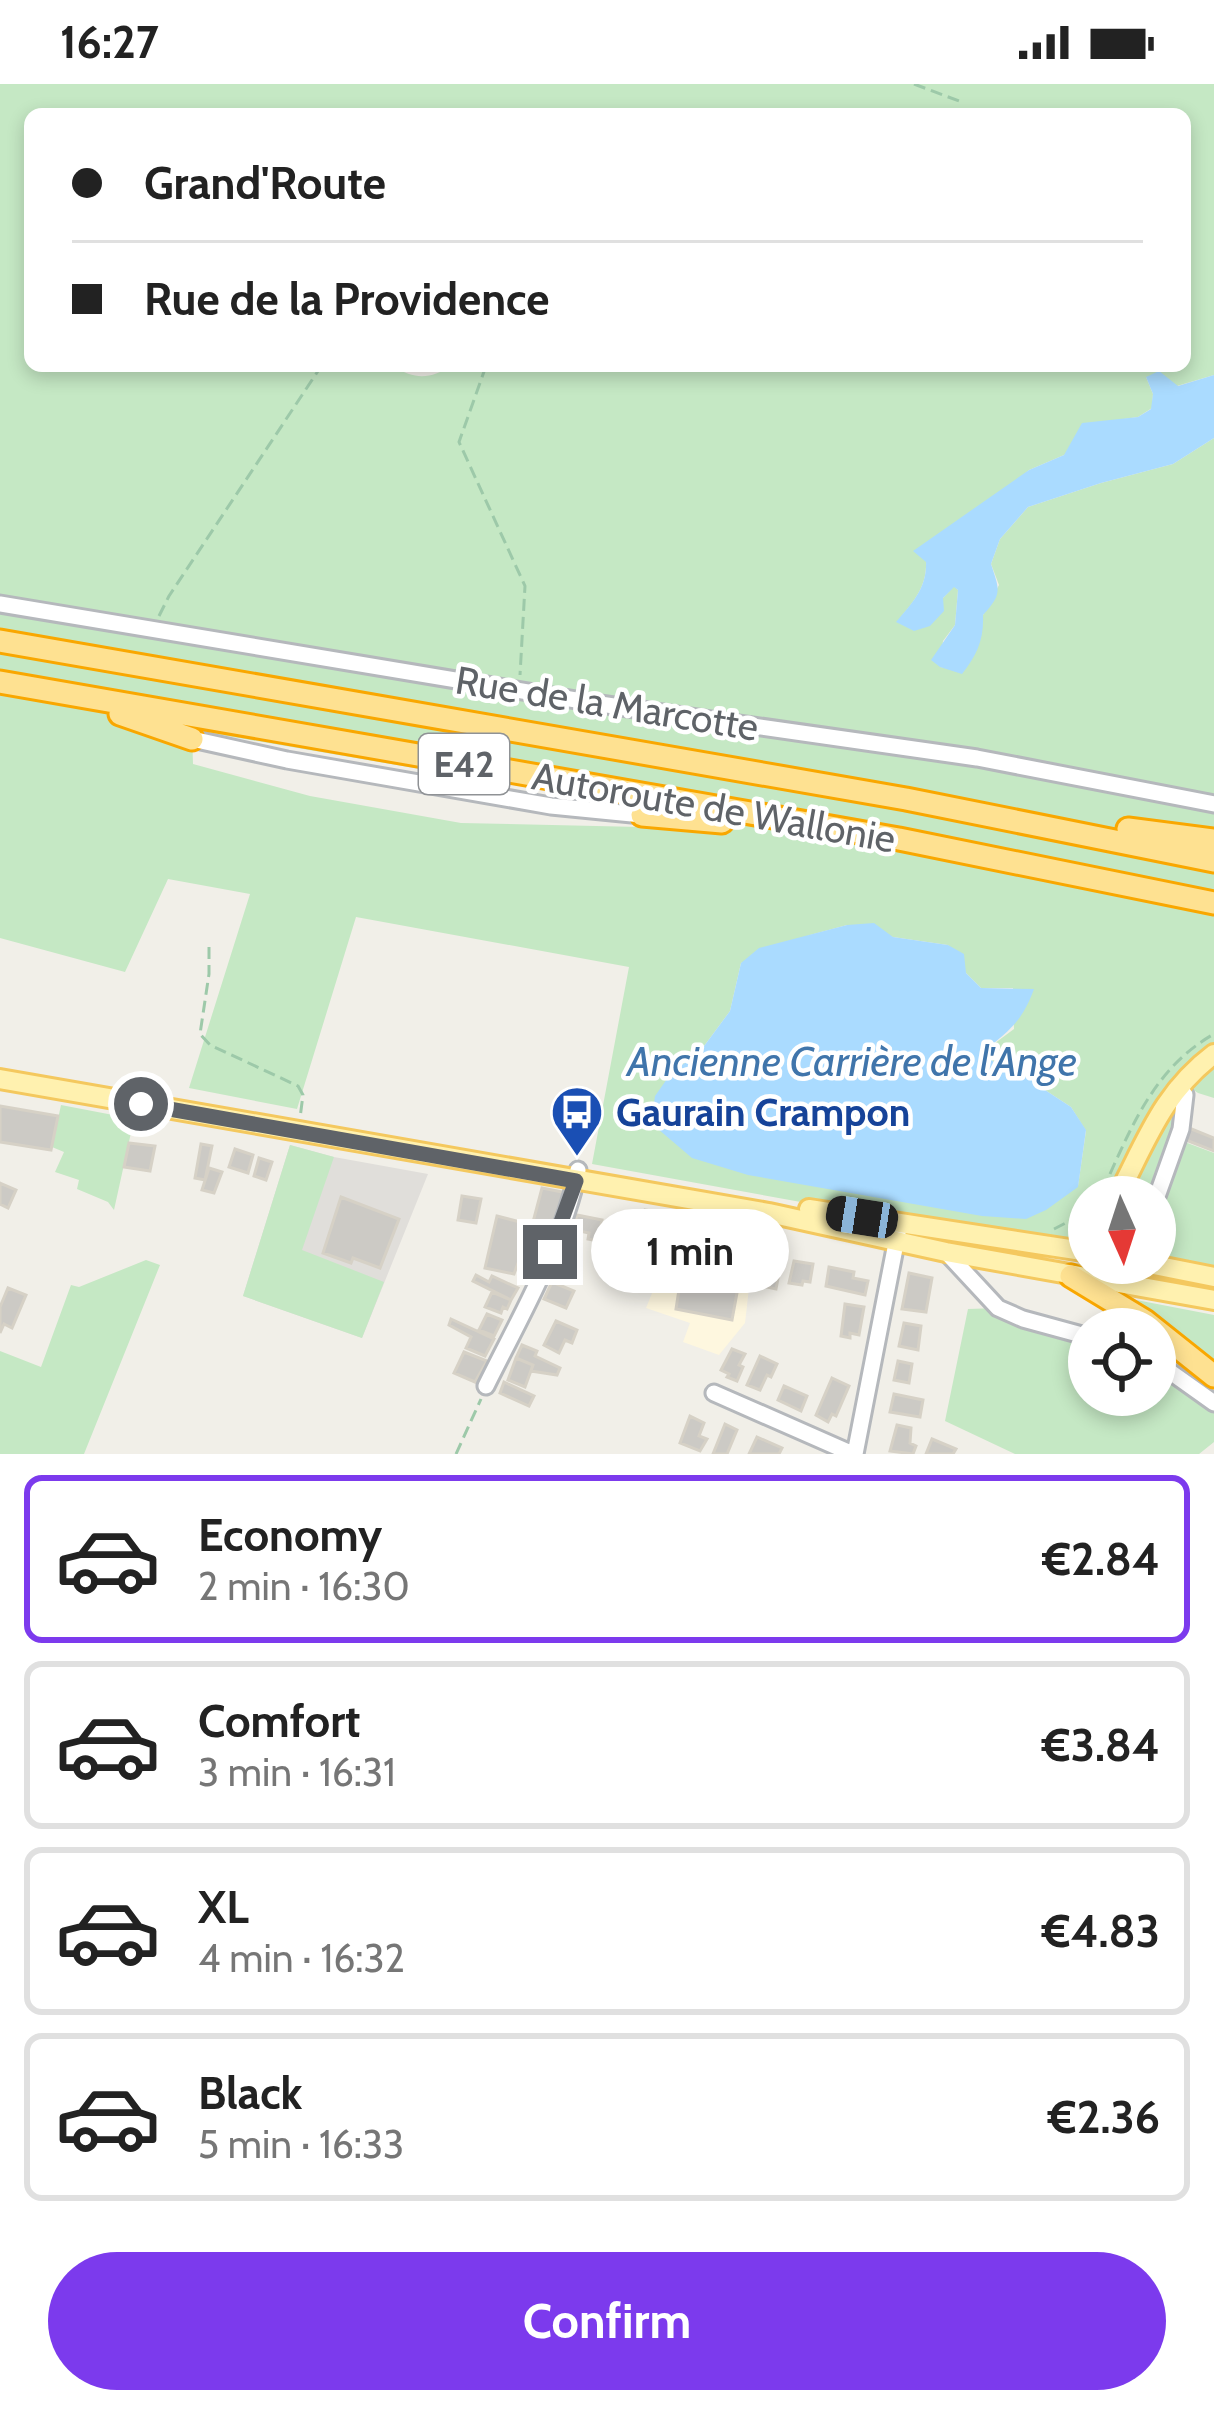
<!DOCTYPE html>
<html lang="en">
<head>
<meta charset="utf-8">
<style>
	:root { --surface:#fff; --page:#f2f2f2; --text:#222; --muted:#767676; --line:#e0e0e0; --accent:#7c3aed }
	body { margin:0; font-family:Cabin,sans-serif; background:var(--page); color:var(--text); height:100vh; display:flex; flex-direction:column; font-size:45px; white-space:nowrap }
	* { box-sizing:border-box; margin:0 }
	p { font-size:39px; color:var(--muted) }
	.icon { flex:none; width:66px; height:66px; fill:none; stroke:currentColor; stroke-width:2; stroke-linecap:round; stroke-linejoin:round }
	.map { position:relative; height:1370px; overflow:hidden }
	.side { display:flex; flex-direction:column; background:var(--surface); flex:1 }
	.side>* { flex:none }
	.banner { position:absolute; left:24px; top:24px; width:1167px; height:264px; border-radius:18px; box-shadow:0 6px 18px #0003; display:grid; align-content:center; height:264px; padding:0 48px; background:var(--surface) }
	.needle { width:78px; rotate:177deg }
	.fabs { position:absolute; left:1068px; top:1092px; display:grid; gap:24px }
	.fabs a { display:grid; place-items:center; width:108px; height:108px; border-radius:50%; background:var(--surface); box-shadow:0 6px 18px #0003; font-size:60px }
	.end { position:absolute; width:54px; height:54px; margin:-27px; border:15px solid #5f6368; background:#fff; box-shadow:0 0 0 6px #fff }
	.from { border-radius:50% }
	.bubble { position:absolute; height:84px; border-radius:42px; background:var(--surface); box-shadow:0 6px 18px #0003; font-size:39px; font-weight:800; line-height:84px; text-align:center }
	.car { position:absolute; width:36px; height:72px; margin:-36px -18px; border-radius:15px; box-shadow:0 0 9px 3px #0007; background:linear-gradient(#222 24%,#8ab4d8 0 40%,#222 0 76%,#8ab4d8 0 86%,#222 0) }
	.banner b { display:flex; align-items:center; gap:42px; height:114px; font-size:45px }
	.banner b+b { border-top:3px solid var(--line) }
	.banner i { width:30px; height:30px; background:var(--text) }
	ul { padding:21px 0 0; list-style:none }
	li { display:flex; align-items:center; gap:36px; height:168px; margin:0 24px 18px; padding:0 24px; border:6px solid var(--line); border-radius:18px }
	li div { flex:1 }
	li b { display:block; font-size:45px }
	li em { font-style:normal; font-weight:800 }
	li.active { border-color:var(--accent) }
	li>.icon { width:108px; height:108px; stroke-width:1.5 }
	.action { display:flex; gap:24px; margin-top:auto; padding:24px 48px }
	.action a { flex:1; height:138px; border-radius:72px; background:var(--accent); color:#fff; font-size:48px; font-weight:800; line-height:138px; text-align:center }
	.status { display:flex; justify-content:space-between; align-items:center; height:84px; padding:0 60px; background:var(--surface); direction:ltr }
	.status svg { height:33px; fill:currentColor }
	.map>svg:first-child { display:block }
	.commercial { fill:#fef7df }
	.industrial { fill:#e0deda }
	.green { fill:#c5e8c4; fill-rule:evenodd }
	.water { fill:#aadbff }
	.building { fill:#cccac5; stroke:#d6d1c6; stroke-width:3 }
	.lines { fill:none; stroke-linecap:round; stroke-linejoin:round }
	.minor-casing { stroke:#b5b8bc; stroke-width:21 }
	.major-casing { stroke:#f4c85e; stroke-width:24 }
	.highway-casing { stroke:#f9a700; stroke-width:27 }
	.path { stroke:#9dc9a9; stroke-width:3; stroke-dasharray:12 6; stroke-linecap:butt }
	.minor { stroke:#fff; stroke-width:15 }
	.major { stroke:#fff1af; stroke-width:18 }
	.highway { stroke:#fee191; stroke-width:21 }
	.route { stroke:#5f6368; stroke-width:15 }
	.labels { text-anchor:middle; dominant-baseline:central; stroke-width:9; stroke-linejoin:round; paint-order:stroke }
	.shield { fill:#fff; stroke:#8f9295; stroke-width:3 }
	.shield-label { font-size:36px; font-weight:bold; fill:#5f6368 }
	.street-label { font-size:39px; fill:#5f6368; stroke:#fff }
	.transit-label { font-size:39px; font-weight:bold; fill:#164399; stroke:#fff; text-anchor:start }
	.water-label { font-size:42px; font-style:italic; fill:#4075ab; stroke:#fff }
</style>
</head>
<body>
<div class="status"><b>16:27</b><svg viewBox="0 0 49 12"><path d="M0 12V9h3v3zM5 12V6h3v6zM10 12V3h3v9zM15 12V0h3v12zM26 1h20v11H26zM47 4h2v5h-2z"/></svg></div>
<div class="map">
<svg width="1214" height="1370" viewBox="0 0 1214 1370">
	<rect width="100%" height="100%" fill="#f1efe8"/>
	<!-- commercial -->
	<path class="commercial" d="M683,1132L756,1143L745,1239L719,1271L683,1258L690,1239L646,1224Z"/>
	<!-- industrial -->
	<path class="industrial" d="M290,1061L334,1073L428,1090L362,1254L243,1212Z"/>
	<!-- green -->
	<path class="green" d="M0,0H1214V291L1177,302L1146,293L1153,310L1152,324L1138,333L1124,335L1064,371L1029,386L926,478C927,504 912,519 897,538L943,514L954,502L958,506L955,541L943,557L940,583L948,584L983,531L999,501L991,480L1000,455L1028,423L1101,399L1173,380L1214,354V1014L1198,1009L1186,1001L1173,1015L1174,1054L1214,1069V1184L1155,1175V1113H1089V1165L834,1124L592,1080L629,883L356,833L297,1025L189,1004L250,810L168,795L125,888L0,854ZM30,30H1185V282H452C430,295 415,296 393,282H30ZM192,646L642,723L640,743L461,739L310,712L193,680ZM847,841L893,853L948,861L966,889L981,904H1013L1014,945L983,968L1000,984L1026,981L1045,1006L1071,1023L1086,1047L1078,1102L674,985L696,973L730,927L741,879L810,851Z
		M61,1021L134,1035L114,1126L108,1118L77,1105L79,1096L55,1088L64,1068L52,1063Z
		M290,1061L334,1073L302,1166L384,1198L362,1254L243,1212Z
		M146,1176L160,1181L84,1370H0V1267L41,1283L71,1201L79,1203Z
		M1126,1214L1214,1231V1284Z
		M998,1224L1089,1253V1311H1155V1277L1214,1319V1358L1199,1370H1015L945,1337L968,1225Z"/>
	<!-- water -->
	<path class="water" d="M1159,287L1178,302L1214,291V354L1173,380L1101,399L1028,423L1000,455L991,480C1000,507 1002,510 983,531C984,556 977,571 962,590L940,583L931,576L955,541L958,506L954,503L943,514L944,527L930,542L914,547L896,538C912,519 927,504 926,478L913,467L1029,386L1064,371L1082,339L1138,333L1151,325L1153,310L1146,293Z
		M874,839L893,853L948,861L964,870L966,889L981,904L1034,905C1022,938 1009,947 983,968L1000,984L1025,981L1045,1006L1071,1023L1086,1046L1078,1103L1046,1126L1026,1135L982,1132L748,1091L692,1074L651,1039L655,1012L674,985L696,973L730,927L741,879L759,864L847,841Z"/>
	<!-- building -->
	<path class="building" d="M0,1022L58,1032L51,1066L0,1058Z
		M1189,1044L1214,1054V1067L1186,1056Z
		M129,1059L155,1062L150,1087L124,1083Z
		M201,1060L212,1062L205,1096L195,1094Z
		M235,1065L253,1071L248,1089L229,1083Z
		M259,1074L272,1078L266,1096L254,1092Z
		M209,1084L222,1088L214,1109L202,1106Z
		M0,1099L16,1106L8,1124L0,1120Z
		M542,1104L567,1109L561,1134L557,1132L551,1157L529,1153Z
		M462,1112L481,1115L476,1139L458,1136Z
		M341,1113L399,1135L380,1184L353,1174L351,1179L323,1169Z
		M645,1126L678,1131L674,1139L651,1135L643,1162L635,1160Z
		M577,1131L602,1136L598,1157L588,1155L589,1149L580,1147L578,1151L572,1149Z
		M497,1132L532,1141L514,1190L485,1184Z
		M618,1139L639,1146L635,1160L613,1152Z
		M686,1160L744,1171L732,1236L676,1225Z
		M768,1176L781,1179L776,1205L757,1201L759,1190L765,1191Z
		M794,1177L813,1180L810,1198L803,1197L802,1201L789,1199Z
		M829,1183L854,1188L853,1194L868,1197L865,1211L826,1202Z
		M909,1189L932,1194L926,1228L902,1225Z
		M476,1191L489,1198L492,1192L518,1204L511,1216L473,1197Z
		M552,1198L574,1207L566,1224L544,1215Z
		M8,1204L26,1211L12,1244L4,1240L0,1249V1223Z
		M492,1208L511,1216L507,1225L503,1223L501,1229L485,1223Z
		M845,1220L864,1223L859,1251L850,1249V1254L841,1252Z
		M487,1230L502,1236L494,1252L479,1246Z
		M451,1235L494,1255L485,1272L466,1264L471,1253L449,1241Z
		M556,1237L577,1246L572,1259L565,1256L559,1269L544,1261Z
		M904,1239L921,1242L918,1266L899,1262Z
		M522,1261L537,1267L535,1272L560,1284L557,1291L531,1287L533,1281L516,1274Z
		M732,1265L745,1270L739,1281L743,1283L737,1297L727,1293L729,1290L721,1286Z
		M464,1268L487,1277L475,1298L454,1289Z
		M760,1272L777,1280L771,1293L767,1291L760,1306L747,1301Z
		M516,1274L533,1281L525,1303L508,1296Z
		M898,1277L912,1280L909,1299L894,1296Z
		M832,1294L849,1302L836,1332L832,1330L828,1338L816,1331Z
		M504,1298L534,1312L529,1322L500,1309Z
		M784,1302L807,1312L801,1327L778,1316Z
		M894,1310L923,1316L920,1333L890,1328Z
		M690,1332L704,1339L699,1352L707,1355L700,1367L680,1359Z
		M725,1340L737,1346L727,1370H713Z
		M897,1341L911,1344L910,1359L916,1362L913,1370L890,1367Z
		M757,1353L782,1364L779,1370H749Z
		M932,1355L956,1365L953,1370H926Z"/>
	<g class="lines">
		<!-- minor casing -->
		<g class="minor-casing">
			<path id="minor" d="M0,520L600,620L977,674L1214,720
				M192,655L287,676L551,722L642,731
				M1155,1118L1181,1045L1185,1011L1177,1004
				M946,1168L998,1224L1023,1235L1089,1253
				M1155,1277L1214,1319
				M486,1302C520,1233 562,1162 578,1086
				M714,1309L853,1370
				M855,1370L898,1149"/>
		</g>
		<!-- major casing -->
		<g class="major-casing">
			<path id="major" d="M0,995L769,1129L946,1168L1214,1216
				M1117,1113C1146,1058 1162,1009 1214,970
				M809,1125L1089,1168
				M1144,1179L1214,1193"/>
		</g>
		<!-- highway casing -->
		<g class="highway-casing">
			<path id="highway" d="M0,557L906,715L1214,777
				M0,598L899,755L1214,819
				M120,630L192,655
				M642,731L722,738
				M1128,745L1214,756
				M1071,1192L1145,1237L1214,1292"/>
		</g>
		<!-- path -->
		<path class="path" d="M914,0L959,17
			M486,282L459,358L525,502L520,591
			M159,532L169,512L318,287V282
			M209,863V890L200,950L210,961L298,1002L303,1011L300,1034
			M1110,1090C1135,1034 1159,981 1214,950
			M1054,1145L1089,1127
			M1081,1150L1089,1136
			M456,1370L481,1315"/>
		<!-- minor -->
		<use href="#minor" class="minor"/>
		<!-- major -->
		<use href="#major" class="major"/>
		<!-- highway -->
		<use href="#highway" class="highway"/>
	</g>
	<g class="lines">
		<!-- route -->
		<path class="route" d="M141,1020L576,1097L550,1168"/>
	</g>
	<!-- icons -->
	<defs>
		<g id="bus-pin" transform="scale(2.7)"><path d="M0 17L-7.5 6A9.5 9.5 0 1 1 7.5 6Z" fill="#1a4fb4" stroke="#fff"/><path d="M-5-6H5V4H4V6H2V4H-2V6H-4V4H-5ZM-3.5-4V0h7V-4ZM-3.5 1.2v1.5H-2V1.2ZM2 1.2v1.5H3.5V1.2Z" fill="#fff"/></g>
	</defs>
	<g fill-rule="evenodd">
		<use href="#bus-pin" x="577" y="1028"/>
	</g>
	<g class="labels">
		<!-- shield labels -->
		<rect class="shield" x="419" y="650" width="90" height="60" rx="9"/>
		<g class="shield-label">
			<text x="464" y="680">E42</text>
		</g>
		<!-- street labels -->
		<g class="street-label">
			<text transform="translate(607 619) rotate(9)">Rue de la Marcotte</text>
			<text transform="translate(714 723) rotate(10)">Autoroute de Wallonie</text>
		</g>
		<!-- transit labels -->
		<g class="transit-label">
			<text x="616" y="1028">Gaurain Crampon</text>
		</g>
		<!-- water labels -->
		<g class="water-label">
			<text x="852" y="977">Ancienne Carrière de l'Ange</text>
		</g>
	</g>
</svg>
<div class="fabs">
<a><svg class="needle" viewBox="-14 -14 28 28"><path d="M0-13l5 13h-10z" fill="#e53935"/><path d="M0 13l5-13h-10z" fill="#767676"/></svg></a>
<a><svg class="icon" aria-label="locate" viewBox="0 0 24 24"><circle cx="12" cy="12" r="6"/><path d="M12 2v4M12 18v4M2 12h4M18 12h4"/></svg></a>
</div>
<i class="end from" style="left:141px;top:1020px"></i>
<i class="end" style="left:550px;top:1168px"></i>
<div class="bubble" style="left:591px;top:1125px;width:198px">1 min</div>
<i class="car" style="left:862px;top:1133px;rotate:279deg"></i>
<div class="banner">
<b><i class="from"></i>Grand'Route</b>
<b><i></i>Rue de la Providence</b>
</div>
</div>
<section class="side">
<ul>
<li class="active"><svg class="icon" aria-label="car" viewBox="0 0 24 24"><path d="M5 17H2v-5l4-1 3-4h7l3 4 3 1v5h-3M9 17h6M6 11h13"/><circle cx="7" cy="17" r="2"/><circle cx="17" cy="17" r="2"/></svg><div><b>Economy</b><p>2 min · 16:30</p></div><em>€2.84</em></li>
<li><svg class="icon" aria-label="car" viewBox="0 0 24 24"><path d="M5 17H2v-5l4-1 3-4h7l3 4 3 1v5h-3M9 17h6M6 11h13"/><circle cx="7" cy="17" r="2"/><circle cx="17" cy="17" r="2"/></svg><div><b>Comfort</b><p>3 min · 16:31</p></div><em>€3.84</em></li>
<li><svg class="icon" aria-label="car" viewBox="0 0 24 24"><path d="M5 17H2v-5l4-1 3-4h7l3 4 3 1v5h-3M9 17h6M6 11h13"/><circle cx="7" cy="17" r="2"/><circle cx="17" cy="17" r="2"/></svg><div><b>XL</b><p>4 min · 16:32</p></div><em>€4.83</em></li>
<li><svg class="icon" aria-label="car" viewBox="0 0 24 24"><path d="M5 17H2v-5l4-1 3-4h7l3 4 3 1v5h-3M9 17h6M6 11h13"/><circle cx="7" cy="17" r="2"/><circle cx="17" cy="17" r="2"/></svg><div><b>Black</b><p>5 min · 16:33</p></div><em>€2.36</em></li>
</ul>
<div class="action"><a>Confirm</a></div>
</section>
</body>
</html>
